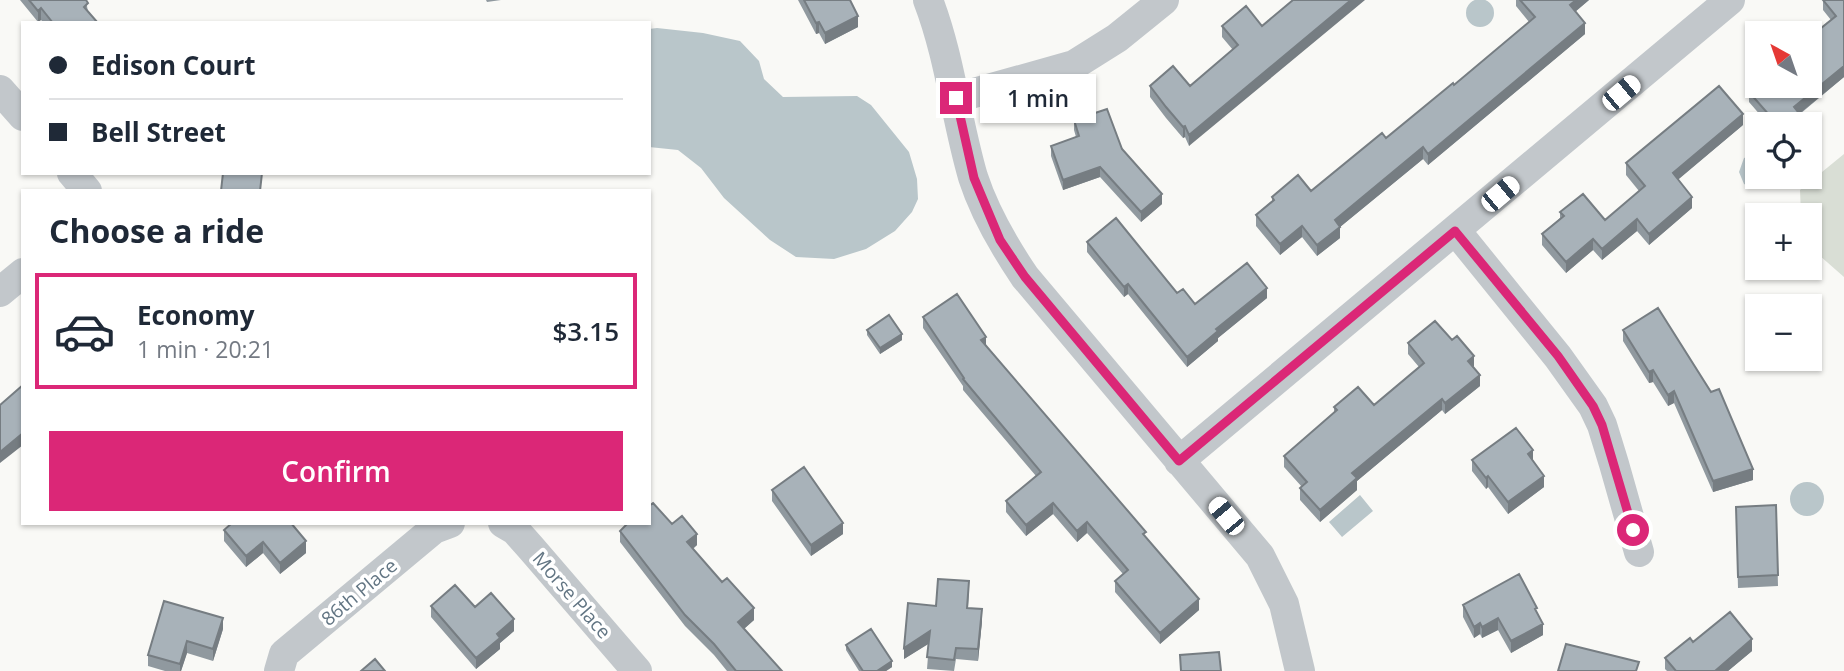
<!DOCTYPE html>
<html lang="en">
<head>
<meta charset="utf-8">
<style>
	:root { --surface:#fff; --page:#f2f2f3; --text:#1f2937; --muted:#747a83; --line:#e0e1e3; --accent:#db2777 }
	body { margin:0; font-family:"Open Sans",sans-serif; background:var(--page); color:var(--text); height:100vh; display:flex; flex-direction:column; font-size:26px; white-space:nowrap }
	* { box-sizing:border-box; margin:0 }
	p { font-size:23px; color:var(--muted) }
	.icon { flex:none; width:38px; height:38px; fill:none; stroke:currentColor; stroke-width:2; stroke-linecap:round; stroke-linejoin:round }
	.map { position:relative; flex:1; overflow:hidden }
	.sheet { position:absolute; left:21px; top:189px; width:630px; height:336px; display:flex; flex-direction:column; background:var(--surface); border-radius:0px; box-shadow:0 2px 5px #0004 }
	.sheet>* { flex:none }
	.banner { position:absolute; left:21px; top:21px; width:630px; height:154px; border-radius:0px; box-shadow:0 2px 5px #0004; display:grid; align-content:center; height:154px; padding:0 28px; background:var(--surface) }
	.needle { width:46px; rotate:320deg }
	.buttons { position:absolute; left:1745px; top:21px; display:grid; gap:14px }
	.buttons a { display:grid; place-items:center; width:77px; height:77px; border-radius:0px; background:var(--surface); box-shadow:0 2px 5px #0004; font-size:35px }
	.end { position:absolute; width:32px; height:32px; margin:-16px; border:9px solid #db2777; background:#fff; box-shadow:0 0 0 4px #fff }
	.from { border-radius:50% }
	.bubble { position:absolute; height:49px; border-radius:0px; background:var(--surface); box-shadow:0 2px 5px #0004; font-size:23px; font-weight:600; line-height:49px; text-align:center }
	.car { position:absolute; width:21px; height:42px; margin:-21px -10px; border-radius:9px; box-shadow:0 0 5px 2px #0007; background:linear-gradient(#fff 24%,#345 0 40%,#fff 0 76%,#345 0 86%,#fff 0) }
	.banner b { display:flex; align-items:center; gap:24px; height:66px; font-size:26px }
	.banner b+b { border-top:2px solid var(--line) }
	.banner i { width:18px; height:18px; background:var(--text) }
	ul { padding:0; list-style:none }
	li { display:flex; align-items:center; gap:21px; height:116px; margin:0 14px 10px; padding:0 14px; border:4px solid transparent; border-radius:0px }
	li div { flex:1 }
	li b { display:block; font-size:26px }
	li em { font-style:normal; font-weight:600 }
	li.on { border-color:var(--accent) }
	li>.icon { width:63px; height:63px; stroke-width:1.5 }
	h2 { padding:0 28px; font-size:32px; line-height:84px }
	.button { display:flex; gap:14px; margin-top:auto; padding:14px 28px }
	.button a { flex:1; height:80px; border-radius:0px; background:var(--accent); color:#fff; font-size:28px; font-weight:600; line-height:80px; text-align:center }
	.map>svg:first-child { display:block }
	.green { fill:#d9ded5 }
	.water { fill:#b9c6ca }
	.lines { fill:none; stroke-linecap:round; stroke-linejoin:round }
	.minor { stroke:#c2c7cb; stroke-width:30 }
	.wall { fill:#90999f }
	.shaded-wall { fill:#767d82 }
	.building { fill:#a8b2b9; stroke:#767d82; stroke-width:2 }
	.route { stroke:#db2777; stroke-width:9 }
	.labels { text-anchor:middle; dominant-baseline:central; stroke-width:7; stroke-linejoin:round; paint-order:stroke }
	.street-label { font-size:19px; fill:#627583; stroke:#fff }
</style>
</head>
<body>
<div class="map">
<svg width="1844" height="671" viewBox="0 0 1844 671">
	<rect width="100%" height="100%" fill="#f9f9f6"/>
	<!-- green -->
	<path class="green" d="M1844,154V277L1811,248L1810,215H1801L1800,190Z"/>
	<!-- water -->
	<path class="water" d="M1466 13a14 14 0 1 1 28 0a14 14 0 1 1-28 0Z
		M657,28L703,33L740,41L759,61L764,79L783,97L857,96L871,105L909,152L917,179L918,199L912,212L895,231L866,249L834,259L796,257L770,240L724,198L701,168L678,150L649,147V29Z
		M1756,153L1757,177H1773C1767,188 1755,190 1744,184L1739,172L1744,158Z
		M1790 499a17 17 0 1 1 34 0a17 17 0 1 1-34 0Z
		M1360,495L1373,511L1342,537L1329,522Z"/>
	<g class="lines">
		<!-- minor -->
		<path class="minor" d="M928,0C950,57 956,119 973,177C985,214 1004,246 1025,277L1260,556L1284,604L1300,671
			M0,90L23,116
			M956,98L1074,65L1117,38L1164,0
			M72,173L87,191
			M1456,231L1558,357L1593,406L1602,425L1614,464L1639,552
			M0,292L23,273
			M1179,461L1730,0
			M503,523L515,530L531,548L637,671
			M279,671L284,654L434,529L450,523"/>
	</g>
	<!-- wall -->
	<path class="wall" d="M20,0H86L88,12L98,23H44L41,20L38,22Z
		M486,0H501L487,2Z
		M798,0H850L858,27L825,44L819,33L816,34Z
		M1516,0H1589L1575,12L1585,34L1428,165L1423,159L1340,227V238L1317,256L1302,237L1280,255L1256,226V215L1272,201V197L1311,191L1386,138L1454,85L1529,22L1516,6Z
		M1823,0H1844V77L1800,114L1806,124H1768L1749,102V92L1831,20L1823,10Z
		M1222,26H1262L1189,146L1185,137L1183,138L1166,118L1150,97V86H1190L1233,50L1222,37Z
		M1074,120L1122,149L1162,204L1141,222L1100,177L1063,190L1051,156V146L1076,137L1074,130Z
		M1743,125L1678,179L1692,208L1649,245L1637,231L1602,260L1593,250L1566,273L1542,245V234L1560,218V212L1605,220L1639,191L1626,175V163Z
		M1087,242L1195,304L1267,298L1218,338V341L1187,367L1128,294L1124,297L1087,252Z
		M923,317L986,346L1146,537L1199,610L1160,644L1115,592V581L1123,574L1087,533L1077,542L1053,514L1026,536L1006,512V501L1036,476L963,390V386L923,328Z
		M867,330L902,340L880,354L867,335Z
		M1623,330L1753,480L1713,492L1674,403L1668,406L1653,382L1649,383L1623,341Z
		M1408,343L1474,367L1480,386L1445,414L1442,410L1357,481V490L1320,522L1300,500V488L1302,487L1284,467V456L1334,413V407L1374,405L1419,367L1408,354Z
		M1472,460H1533L1544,487L1508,514L1488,487L1486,489L1472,471Z
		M772,490L843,534L811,556L772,501Z
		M1776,505L1778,586L1738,588L1736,507Z
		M224,530L306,553L280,574L263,553L246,567L224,541Z
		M620,531L697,545L693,549L754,620L744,629L782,671H727L714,655L685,626L620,542Z
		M969,593L968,608L982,621L978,661L956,659L954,671L927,669L929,643L904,659L936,606Z
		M1463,605L1537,612L1543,635L1511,653L1498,630L1482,638L1480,634L1474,638L1463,617Z
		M431,606L475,607L514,631L500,643V649L476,669L431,617Z
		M223,629L213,661L187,653L181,671H165L148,666V655Z
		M1693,642L1752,651L1728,671H1667L1665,669V658Z
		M846,645L892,667L886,671H859L846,650Z"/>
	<!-- shaded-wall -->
	<path class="shaded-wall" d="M1351,0H1365L1189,146V135Z
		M1576,0H1589L1570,16V5Z
		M41,8V20L38,22V11Z
		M858,16V27L825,44V33Z
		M819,22V33L816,34V23Z
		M1585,23V34L1428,165V154Z
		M1844,66V77L1794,118V107Z
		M1743,114V125L1673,184V173Z
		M1185,126V137L1183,138V127Z
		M1423,147V159L1340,227V238L1317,256V245L1335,220Z
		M1100,167V177L1063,190V180Z
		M1162,194V204L1141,222V212Z
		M1692,197V208L1649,245V234Z
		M1637,219V231L1602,260V249Z
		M1302,226V237L1280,255V244Z
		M1593,239V250L1566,273V262Z
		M1128,284V294L1124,297V287Z
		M1267,288V298L1218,338V341L1187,367V357L1216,329Z
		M902,334V340L880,354V348Z
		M1814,334V340L1810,342V336Z
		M986,337V348L981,340Z
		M1474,356V367L1468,361Z
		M1653,370V382L1649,383V372Z
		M1480,375V386L1445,414V403Z
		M1674,391V403L1668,406V395Z
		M1442,399V410L1357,481V490L1320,522V510L1352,473Z
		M23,433V445L0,463V452Z
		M1533,450V462L1528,454Z
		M1753,469V480L1713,492V481Z
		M1488,476V487L1486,489V478Z
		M1544,476V487L1508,514V502Z
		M1053,503V514L1026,536V525Z
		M1087,522V533L1077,542V531Z
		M843,523V534L811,556V545Z
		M697,534V545L687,553V542Z
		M306,541V553L280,574V563Z
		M263,542V553L246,567V556Z
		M1199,599V610L1160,644V633Z
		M754,608V620L738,634V622Z
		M982,609V621L978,661V649Z
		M223,618V629L213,661V649Z
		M1498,618V630L1482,638V627Z
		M514,619V631L500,643V649L476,669V658L497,634Z
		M1480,623V634L1474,638V627Z
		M1543,624V635L1511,653V641Z
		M930,631V643L904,659V648Z
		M1752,639V651L1728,671H1715Z
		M187,641V653L181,671H180V664Z
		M892,661V667L886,671H877Z"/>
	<!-- building -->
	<path class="building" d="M29,0H86L88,3L84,7L98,23H53L41,8L38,11Z
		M804,0H850L858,16L825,33L819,22L816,23Z
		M1293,0H1351L1189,135L1185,126L1183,127L1166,107L1150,86L1173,66L1190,86L1238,45L1222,26L1246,6L1262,26Z
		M1520,0H1576L1570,5L1585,23L1428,154L1423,147L1335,220L1340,227L1317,245L1302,226L1280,244L1256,215L1274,200L1272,197L1298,175L1311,191L1382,133L1386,138L1453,83L1454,85L1535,17Z
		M1823,0H1844V66L1794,107L1806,122L1804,124H1777L1749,92L1757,85V86H1810V37L1836,16Z
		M1719,86L1743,114L1673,173L1692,197L1649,234L1637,219L1602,249L1593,239L1566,262L1542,234L1564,216L1560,212L1583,194L1605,220L1645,186L1626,163Z
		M1107,109L1122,149L1162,194L1141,212L1100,167L1063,180L1051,146L1079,136L1074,120Z
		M223,173H262L260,191H221Z
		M1116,218L1177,293L1183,289L1195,304L1247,263L1267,288L1216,329L1218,331L1187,357L1128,284L1124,287L1087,242Z
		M957,294L986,337L981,340L1146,532L1143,534L1199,599L1160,633L1115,581L1128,570L1087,522L1077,531L1053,503L1026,525L1006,501L1041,472L963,379L964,378L923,317Z
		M1658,308L1711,392L1719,389L1753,469L1713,481L1674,391L1668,395L1653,370L1649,372L1623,330Z
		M889,315L902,334L880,348L867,330Z
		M1435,321L1452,340L1457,336L1474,356L1468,361L1480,375L1445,403L1442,399L1352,473L1357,478L1320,510L1300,488L1307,482L1284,456L1337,410L1334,407L1358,387L1374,405L1424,363L1408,343Z
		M1810,323L1814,334L1810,336Z
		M23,385V433L0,452V405Z
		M1516,428L1533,450L1528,454L1544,476L1508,502L1488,476L1486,478L1472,460Z
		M804,467L843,523L811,545L772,490Z
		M653,503L672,524L682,516L697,534L687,542L722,582L727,578L754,608L738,622L782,671H736L714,644L685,615L620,531L628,523H649V506Z
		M1776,505L1778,575L1738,577L1736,507Z
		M232,523H291L306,541L280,563L263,542L246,556L224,530Z
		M1519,574L1537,608L1535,609L1543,624L1511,641L1498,618L1482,627L1480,623L1474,627L1463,605Z
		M938,579L969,581L967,608L982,609L978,649L956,648L954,660L927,657L930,631L904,648L908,603L936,606Z
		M455,585L475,607L491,593L514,619L497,634L500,638L476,658L431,606Z
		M164,601L223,618L213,649L187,641L180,664L148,655Z
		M1730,612L1752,639L1715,671H1676L1665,658L1690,638L1693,642Z
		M871,629L892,661L877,671H863L846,645Z
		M1566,644L1639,662L1636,671H1558Z
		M1219,652L1221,671H1181L1180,655Z
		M375,659L385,671H361Z"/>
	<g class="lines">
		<!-- route -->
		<path class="route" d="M956,98L974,178L1000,240L1025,277L1179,461L1455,231L1558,356L1593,406L1602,425L1633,530"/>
	</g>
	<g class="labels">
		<!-- street labels -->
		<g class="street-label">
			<text transform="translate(359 592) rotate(-40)">86th Place</text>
			<text transform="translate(572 595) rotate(49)">Morse Place</text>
		</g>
	</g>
</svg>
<div class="buttons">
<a><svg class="needle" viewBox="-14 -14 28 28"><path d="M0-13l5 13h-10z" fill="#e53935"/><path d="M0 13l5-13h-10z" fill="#747a83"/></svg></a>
<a><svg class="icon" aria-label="locate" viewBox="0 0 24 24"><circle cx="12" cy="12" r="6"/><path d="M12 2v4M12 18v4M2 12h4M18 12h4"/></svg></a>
<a>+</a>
<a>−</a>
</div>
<i class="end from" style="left:1633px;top:530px"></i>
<i class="end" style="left:956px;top:98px"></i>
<div class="bubble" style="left:980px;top:74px;width:116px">1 min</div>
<i class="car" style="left:1621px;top:93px;rotate:50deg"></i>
<i class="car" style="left:1500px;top:194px;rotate:50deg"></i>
<i class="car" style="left:1226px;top:516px;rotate:320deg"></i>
<div class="banner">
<b><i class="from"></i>Edison Court</b>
<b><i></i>Bell Street</b>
</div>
<section class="sheet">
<h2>Choose a ride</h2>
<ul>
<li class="on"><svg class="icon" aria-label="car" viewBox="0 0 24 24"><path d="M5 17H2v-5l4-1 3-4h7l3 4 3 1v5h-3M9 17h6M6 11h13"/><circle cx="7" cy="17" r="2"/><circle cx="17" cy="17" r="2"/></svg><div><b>Economy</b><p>1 min · 20:21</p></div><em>$3.15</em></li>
</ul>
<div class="button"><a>Confirm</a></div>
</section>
</div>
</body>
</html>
